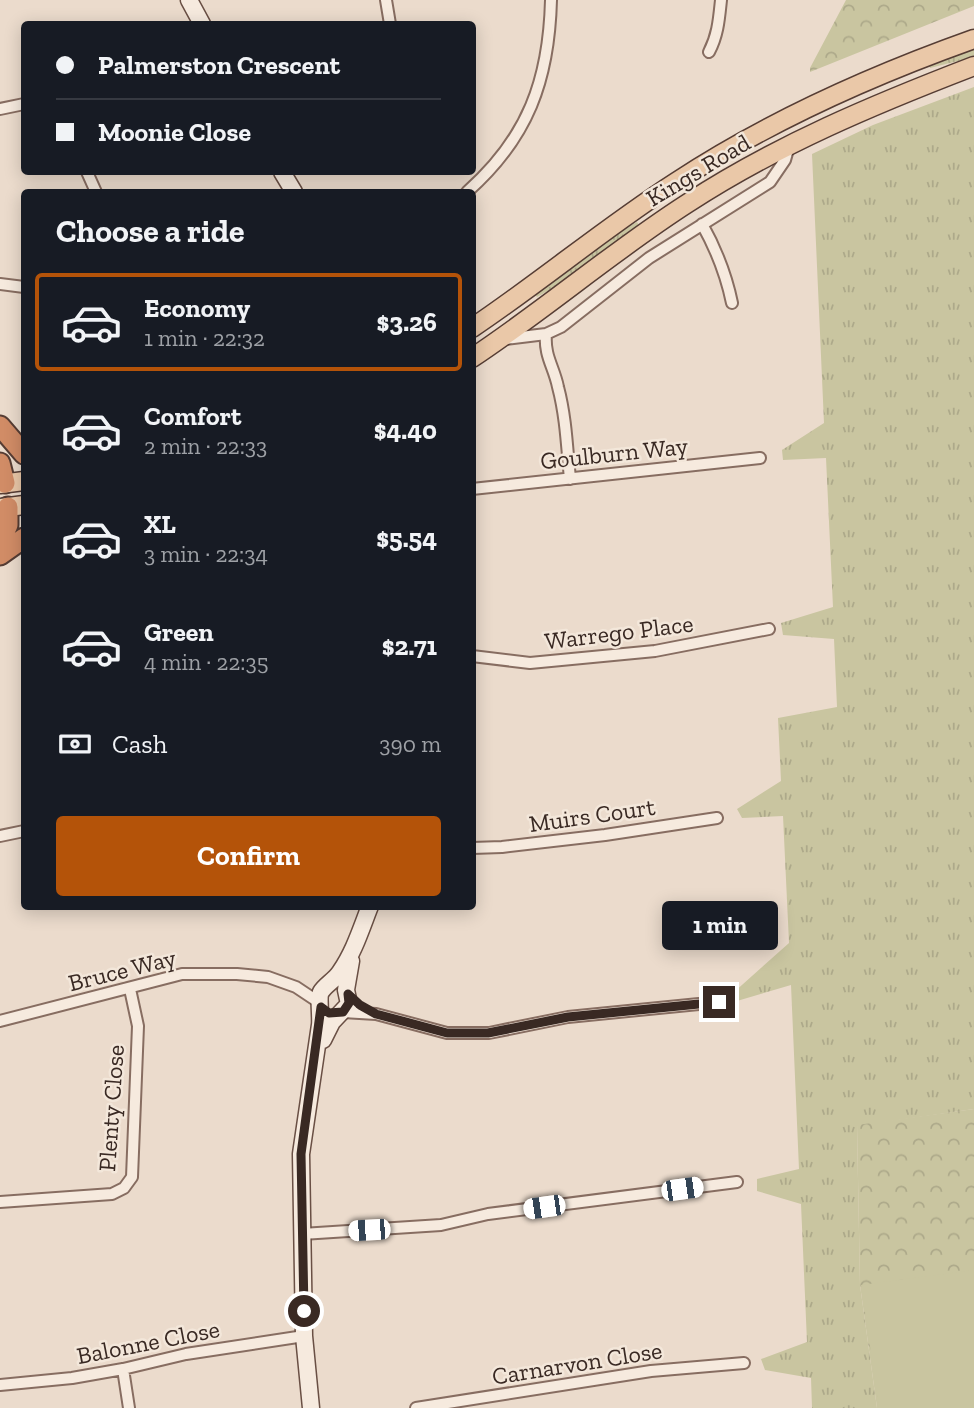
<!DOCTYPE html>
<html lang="en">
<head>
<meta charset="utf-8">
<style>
	:root { --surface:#171b24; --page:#20242c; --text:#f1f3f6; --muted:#9ea1a6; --line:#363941; --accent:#b45309 }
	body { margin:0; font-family:"Zilla Slab",serif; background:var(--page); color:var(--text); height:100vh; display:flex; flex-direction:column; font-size:26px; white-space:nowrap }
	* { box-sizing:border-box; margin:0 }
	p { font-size:23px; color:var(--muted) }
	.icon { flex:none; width:38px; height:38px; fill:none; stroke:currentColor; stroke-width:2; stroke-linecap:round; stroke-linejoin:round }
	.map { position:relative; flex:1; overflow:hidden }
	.sheet { position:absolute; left:21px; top:189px; width:455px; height:721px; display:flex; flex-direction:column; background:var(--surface); border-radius:7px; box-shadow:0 4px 18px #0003 }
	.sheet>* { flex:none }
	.hud { position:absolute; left:21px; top:21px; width:455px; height:154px; border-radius:7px; box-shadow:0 4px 18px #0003; display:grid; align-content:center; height:154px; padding:0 35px; background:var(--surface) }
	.end { position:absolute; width:32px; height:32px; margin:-16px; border:9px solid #392923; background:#fff; box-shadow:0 0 0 4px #fff }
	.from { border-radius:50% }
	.bubble { position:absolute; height:49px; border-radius:7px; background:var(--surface); box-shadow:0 4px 18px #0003; font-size:23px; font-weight:700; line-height:49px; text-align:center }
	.car { position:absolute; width:21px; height:42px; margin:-21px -10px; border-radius:9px; box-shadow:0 0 5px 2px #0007; background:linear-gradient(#fff 24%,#345 0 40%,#fff 0 76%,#345 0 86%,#fff 0) }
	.hud b { display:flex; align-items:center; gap:24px; height:66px; font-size:26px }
	.hud b+b { border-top:2px solid var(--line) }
	.hud i { width:18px; height:18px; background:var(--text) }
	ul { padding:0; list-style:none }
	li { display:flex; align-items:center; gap:21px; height:98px; margin:0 14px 10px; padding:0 21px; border:4px solid transparent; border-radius:7px }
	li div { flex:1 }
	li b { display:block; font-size:26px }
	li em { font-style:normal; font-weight:700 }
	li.on { border-color:var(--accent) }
	li>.icon { width:63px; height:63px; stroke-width:1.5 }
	h2 { padding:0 35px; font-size:32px; line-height:84px }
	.pay { display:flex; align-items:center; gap:18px; height:77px; padding:0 35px; font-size:26px }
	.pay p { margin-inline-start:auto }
	.button { display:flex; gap:14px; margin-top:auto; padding:14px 35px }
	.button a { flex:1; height:80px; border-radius:7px; background:var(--accent); color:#fff; font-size:28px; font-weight:700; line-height:80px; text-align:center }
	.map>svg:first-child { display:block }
	.grass { fill:url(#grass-tufts) }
	.forest { fill:url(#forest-crowns) }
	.garden { fill:#c9c5a0 }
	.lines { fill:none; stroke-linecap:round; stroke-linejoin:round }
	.street-casing { stroke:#876d61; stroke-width:14 }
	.secondary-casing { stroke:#694f44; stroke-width:19 }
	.primary-casing { stroke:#563d34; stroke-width:21 }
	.highway-casing { stroke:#563d34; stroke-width:23 }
	.street { stroke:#f6eade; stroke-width:10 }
	.secondary { stroke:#f6eade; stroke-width:16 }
	.primary { stroke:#eac8a8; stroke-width:18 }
	.highway { stroke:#d18c66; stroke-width:19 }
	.route { stroke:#392923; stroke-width:9 }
	.labels { text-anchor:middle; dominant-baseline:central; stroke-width:5; stroke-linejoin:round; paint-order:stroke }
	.street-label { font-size:24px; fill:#392923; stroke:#f3e7da }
</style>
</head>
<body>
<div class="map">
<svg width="974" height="1408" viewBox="0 0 974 1408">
	<defs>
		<pattern id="grass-tufts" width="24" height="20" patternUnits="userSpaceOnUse" patternTransform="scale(1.75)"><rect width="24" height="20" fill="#c9c5a0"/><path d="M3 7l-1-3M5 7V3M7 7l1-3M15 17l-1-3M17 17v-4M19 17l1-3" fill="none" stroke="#ada98a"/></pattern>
		<pattern id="forest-crowns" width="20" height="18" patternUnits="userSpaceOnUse" patternTransform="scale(1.75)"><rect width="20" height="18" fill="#c9c5a0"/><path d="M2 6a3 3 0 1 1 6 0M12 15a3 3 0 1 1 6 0" fill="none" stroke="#ada98a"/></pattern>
	</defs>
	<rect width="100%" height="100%" fill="#ebdbcc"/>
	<!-- grass -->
	<path class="grass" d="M974,46V57L930,68L928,63Z
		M974,87V1109L857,1126L860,1285L877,1408H812L811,1378L765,1370L761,1359L807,1342L801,1204L757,1191V1179L799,1169L791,985L737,1001L733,993L789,943L783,816L742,818L737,809L781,781L778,718L837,707L834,639L783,635L781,623L833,607L826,458L783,460L782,450L824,423L812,154L873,125Z
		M637,222L640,227L569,279L537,297L534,293L607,239Z"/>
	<!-- forest -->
	<path class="forest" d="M846,0H974V6L810,72V68Z
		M974,1109V1408H877L860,1285L857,1125Z"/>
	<!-- garden -->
	<path class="garden" d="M974,1270V1408H879L861,1285Z"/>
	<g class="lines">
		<!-- street casing -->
		<g class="street-casing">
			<path id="street" d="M386,0L390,24
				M709,52C718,35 719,19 721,0
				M0,109L24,104
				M87,172L96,192
				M467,192C528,138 549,80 551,0
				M702,224C716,249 726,274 732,303
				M0,284L24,287
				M546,334C544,356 554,367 558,387C566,417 567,448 570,479
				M505,339L546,334L561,327L649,258L770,182L785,160L789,146
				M472,489L760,458
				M472,656L530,663L655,651L769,629
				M0,836L24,831
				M472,848L502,847L605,835L717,818
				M343,1012L376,1014L447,1033H489L568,1017L719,1002
				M0,1021L182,974H237L268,977L296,987L320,1003
				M0,1202L112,1194L124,1188L132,1177L138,1026L130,989
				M302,1234L441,1225L488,1214L737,1182
				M123,1369L129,1408
				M0,1385L72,1378L123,1369L186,1354L304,1336
				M416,1408L651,1371L744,1363"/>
		</g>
		<!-- secondary casing -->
		<g class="secondary-casing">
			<path id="secondary" d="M189,0L202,24
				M282,172L294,192
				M323,1040L332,1022L349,1004L346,990L351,961
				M311,1408L304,1336L301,1154L320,1025C321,1017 318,997 321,992C325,985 335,980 340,972C354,952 361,929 370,906"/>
		</g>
		<!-- primary casing -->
		<g class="primary-casing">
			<path id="primary" d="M472,328C542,281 606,227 676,182C769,121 870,76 974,39
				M472,358C546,309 613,251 688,203C777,145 875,104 974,66
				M0,484L24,481
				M0,508L24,505"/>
		</g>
		<!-- highway casing -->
		<g class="highway-casing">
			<path id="highway" d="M0,426L24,454
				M0,463L5,483
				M0,542L8,525V507
				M0,555L24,538"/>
		</g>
		<!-- street -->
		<use href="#street" class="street"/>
		<!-- secondary -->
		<use href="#secondary" class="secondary"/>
		<!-- primary -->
		<use href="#primary" class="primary"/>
		<!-- highway -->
		<use href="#highway" class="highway"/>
	</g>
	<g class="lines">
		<!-- route -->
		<path class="route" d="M304,1311L301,1154L321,1007L329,1013L343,1012L349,1003L348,994L360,1005L376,1014L447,1033H488L568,1017L719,1002"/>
	</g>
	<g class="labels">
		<!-- street labels -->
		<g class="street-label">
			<text transform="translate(698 170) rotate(-31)">Kings Road</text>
			<text transform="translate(614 453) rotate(-6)">Goulburn Way</text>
			<text transform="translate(619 632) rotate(-7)">Warrego Place</text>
			<text transform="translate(592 815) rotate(-8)">Muirs Court</text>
			<text transform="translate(122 970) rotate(-14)">Bruce Way</text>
			<text transform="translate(111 1108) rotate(-86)">Plenty Close</text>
			<text transform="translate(148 1342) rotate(-11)">Balonne Close</text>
			<text transform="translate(577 1363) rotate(-9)">Carnarvon Close</text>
		</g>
	</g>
</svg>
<i class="end from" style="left:304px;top:1311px"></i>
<i class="end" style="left:719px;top:1002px"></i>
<div class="bubble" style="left:662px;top:901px;width:116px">1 min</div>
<i class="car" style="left:682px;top:1189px;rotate:82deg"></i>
<i class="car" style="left:544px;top:1207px;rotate:262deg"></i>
<i class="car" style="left:369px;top:1230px;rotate:267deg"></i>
<div class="hud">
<b><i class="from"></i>Palmerston Crescent</b>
<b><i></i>Moonie Close</b>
</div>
<section class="sheet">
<h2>Choose a ride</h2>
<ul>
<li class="on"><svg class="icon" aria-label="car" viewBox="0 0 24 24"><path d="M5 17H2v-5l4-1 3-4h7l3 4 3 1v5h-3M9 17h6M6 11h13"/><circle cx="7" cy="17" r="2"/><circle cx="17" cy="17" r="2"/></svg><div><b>Economy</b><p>1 min · 22:32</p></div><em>$3.26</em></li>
<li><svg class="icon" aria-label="car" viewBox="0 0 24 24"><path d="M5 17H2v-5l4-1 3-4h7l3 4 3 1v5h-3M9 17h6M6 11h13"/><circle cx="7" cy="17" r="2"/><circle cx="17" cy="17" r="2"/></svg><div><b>Comfort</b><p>2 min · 22:33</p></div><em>$4.40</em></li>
<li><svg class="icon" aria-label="car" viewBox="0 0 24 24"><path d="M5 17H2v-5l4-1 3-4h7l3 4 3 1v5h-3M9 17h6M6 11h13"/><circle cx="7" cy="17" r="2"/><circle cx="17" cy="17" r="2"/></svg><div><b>XL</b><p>3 min · 22:34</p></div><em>$5.54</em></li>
<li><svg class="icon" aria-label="car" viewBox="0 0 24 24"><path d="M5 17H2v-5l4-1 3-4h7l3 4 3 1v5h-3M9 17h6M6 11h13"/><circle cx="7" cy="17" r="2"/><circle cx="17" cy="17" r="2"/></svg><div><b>Green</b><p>4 min · 22:35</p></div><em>$2.71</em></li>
</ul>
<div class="pay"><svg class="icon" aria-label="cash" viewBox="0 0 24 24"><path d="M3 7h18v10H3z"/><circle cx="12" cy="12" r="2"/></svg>Cash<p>390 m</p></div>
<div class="button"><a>Confirm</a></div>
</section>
</div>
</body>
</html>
